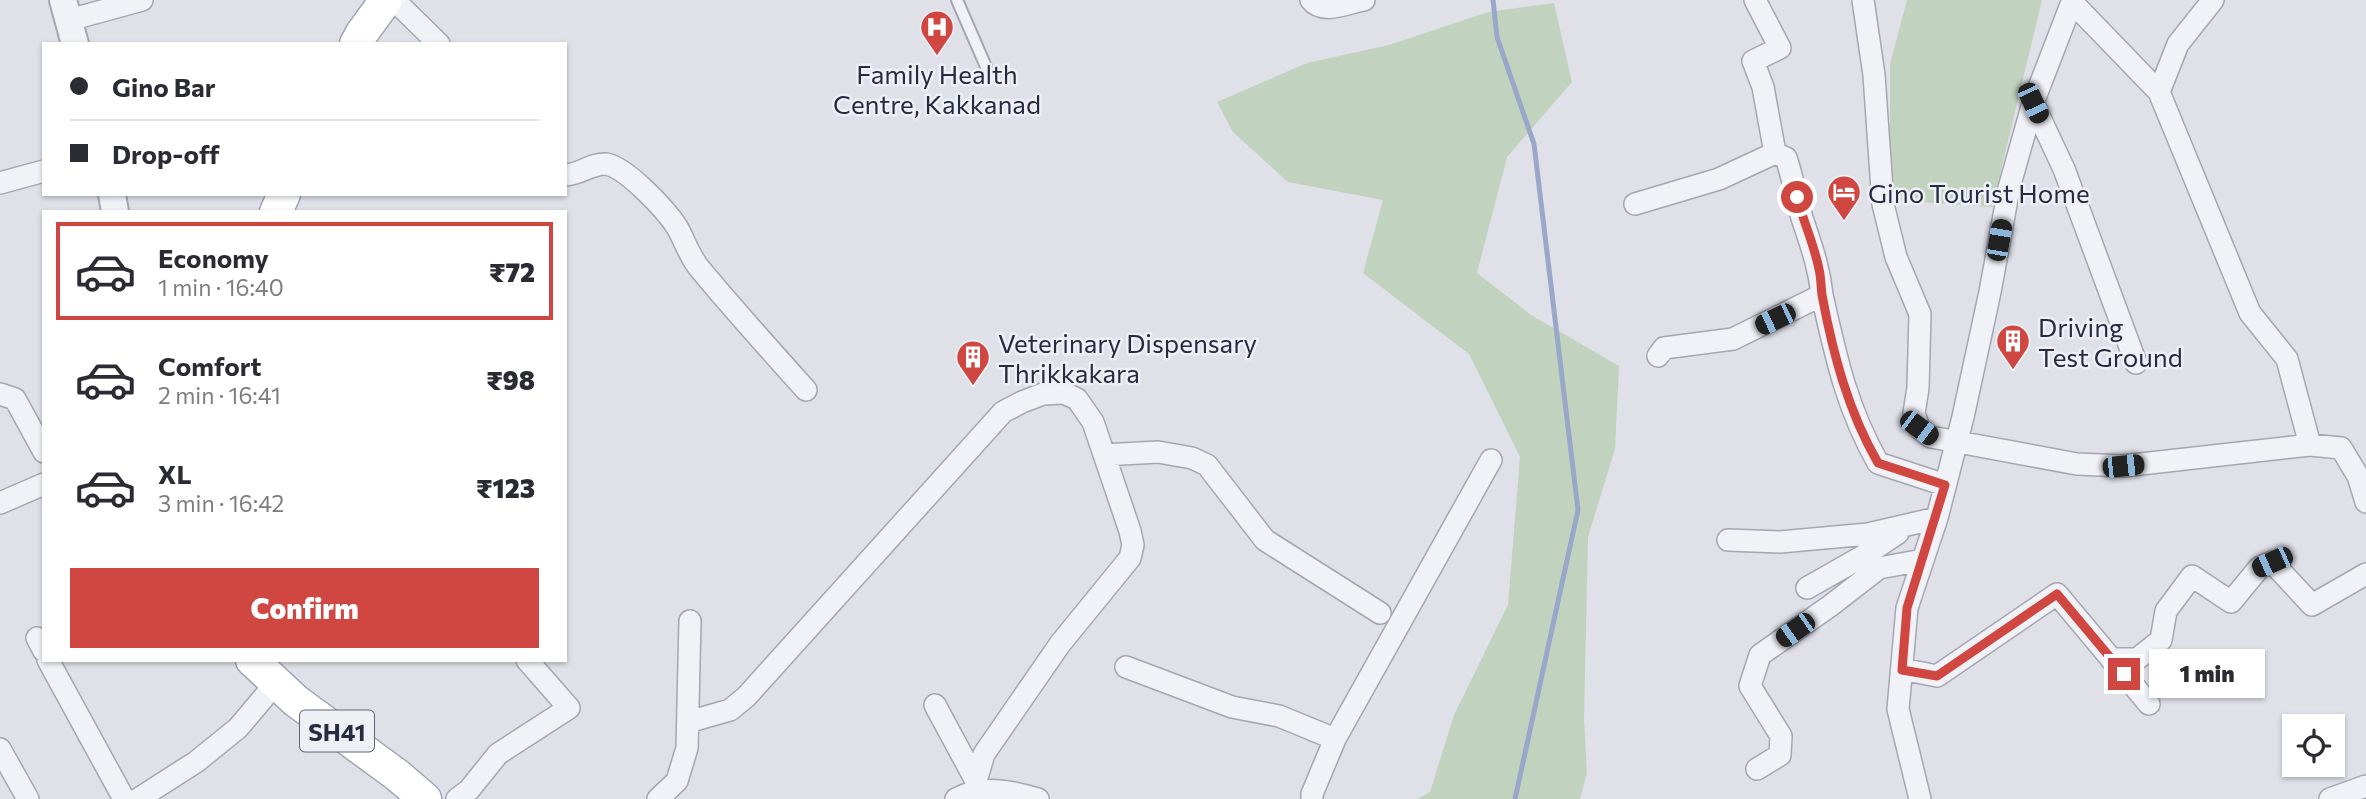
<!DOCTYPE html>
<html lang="en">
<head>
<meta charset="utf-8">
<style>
	:root { --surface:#fff; --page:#f2f2f3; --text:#2b2b33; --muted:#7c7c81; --line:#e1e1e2; --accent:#d04741 }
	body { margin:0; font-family:Commissioner,sans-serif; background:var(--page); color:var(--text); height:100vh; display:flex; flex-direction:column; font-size:26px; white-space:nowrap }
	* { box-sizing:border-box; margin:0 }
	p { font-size:23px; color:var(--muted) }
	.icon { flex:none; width:38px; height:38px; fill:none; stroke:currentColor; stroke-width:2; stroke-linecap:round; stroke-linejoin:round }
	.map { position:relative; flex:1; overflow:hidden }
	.details { position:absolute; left:42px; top:210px; width:525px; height:452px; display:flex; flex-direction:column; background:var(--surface); border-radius:0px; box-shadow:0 2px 5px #0004 }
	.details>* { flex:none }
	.guide { position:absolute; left:42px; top:42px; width:525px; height:154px; border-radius:0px; box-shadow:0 2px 5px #0004; display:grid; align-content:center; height:154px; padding:0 28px; background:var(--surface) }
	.tools { position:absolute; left:2282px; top:714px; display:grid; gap:14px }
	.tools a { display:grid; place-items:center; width:63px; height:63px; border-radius:0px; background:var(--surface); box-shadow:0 2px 5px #0004; font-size:35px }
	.end { position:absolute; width:32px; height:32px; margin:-16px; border:9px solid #d04741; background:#fff; box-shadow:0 0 0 4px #fff }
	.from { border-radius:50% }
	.bubble { position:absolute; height:49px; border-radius:0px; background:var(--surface); box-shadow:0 2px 5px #0004; font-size:23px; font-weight:800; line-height:49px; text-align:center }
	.car { position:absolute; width:21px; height:42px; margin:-21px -10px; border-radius:9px; box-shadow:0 0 5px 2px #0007; background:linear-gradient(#222 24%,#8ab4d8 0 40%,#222 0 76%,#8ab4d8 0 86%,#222 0) }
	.guide b { display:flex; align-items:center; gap:24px; height:66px; font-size:26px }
	.guide b+b { border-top:2px solid var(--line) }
	.guide i { width:18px; height:18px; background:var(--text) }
	ul { padding:12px 0 0; list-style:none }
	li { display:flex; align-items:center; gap:21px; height:98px; margin:0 14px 10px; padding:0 14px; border:4px solid transparent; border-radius:0px }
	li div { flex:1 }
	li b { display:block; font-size:26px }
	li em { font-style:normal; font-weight:800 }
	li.current { border-color:var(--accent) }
	li>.icon { width:63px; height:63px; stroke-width:1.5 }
	.primary-button { display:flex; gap:14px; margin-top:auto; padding:14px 28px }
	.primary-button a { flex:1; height:80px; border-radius:0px; background:var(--accent); color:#fff; font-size:28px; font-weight:800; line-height:80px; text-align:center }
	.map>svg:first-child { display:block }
	.green { fill:#c1d2bf }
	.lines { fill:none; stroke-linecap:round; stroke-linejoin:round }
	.stream { stroke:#99a7c9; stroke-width:5 }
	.service-casing { stroke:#a4a6b2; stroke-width:14 }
	.minor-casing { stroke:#a4a6b2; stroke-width:24 }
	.tertiary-casing { stroke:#a4a6b2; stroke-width:30 }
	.primary-casing { stroke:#9ea2b4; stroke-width:35 }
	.service { stroke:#f1f2f7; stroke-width:10 }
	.minor { stroke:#f1f2f7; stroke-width:21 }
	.tertiary { stroke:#f1f2f7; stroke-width:26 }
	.primary { stroke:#fff; stroke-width:32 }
	.route { stroke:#d04741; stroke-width:9 }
	.labels { text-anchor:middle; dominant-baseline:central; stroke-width:5; stroke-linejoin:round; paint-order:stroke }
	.shield { fill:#eef0f6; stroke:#636677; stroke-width:2 }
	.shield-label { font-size:24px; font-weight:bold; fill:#272b40 }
	.poi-label { font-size:26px; fill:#272b40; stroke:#eef0f6; text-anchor:start }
</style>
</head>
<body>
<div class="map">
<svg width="2366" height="799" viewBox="0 0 2366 799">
	<rect width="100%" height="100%" fill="#dfe0e8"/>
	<!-- green -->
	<path class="green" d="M1907,0H2042L1992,207L1890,200V64Z
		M1554,3L1572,82L1507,157L1477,273L1531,315L1619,366L1615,449L1588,537L1584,718L1587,773L1580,799H1417L1430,792L1454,715L1508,605L1520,457L1469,354L1363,273L1383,200L1288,182L1233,132L1217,102L1307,63L1389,45L1488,12Z"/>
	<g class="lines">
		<!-- stream -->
		<path class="stream" d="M1493,0L1497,37L1534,144L1578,510L1515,799"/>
		<!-- service casing -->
		<g class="service-casing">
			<path id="service" d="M957,0L987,69"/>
		</g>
		<!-- minor casing -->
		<g class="minor-casing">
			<path id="minor" d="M394,0L439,44
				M1311,0C1323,15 1346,3 1364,0
				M1863,0L1874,75L1883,204L1896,257L1920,314L1918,388L1914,413L1919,428L1931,437L2077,464L2123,466L2310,445
				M2072,0V2L2159,92L2178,44L2213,0
				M69,20L142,0
				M2159,92L2250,313L2287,359L2310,445L2341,448L2358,476L2366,502
				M2033,103L2064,169L2136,363
				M565,175C579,175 592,163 606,164C626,167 666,210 677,227C685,241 689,256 700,269C734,310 770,350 806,390
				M0,183L44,171
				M1635,204L1719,179L1775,153
				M1822,295C1836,357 1846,406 1878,463L1945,485
				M1658,356L1664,348L1733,339L1822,295C1819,266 1811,245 1802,218C1796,198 1793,178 1786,158L1775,153L1763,87L1753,61L1780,48L1755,0
				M0,394L15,399L44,452
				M1104,455L1158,452L1192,458L1207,465L1265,540L1380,613
				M0,503L44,484
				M1728,540L1780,542L1868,534L1937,518
				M1807,588L1865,555L1898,533
				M37,638L44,651
				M2111,659H2137L2161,640L2166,611L2192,576L2231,602L2259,568L2272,562L2312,605L2366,574
				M48,660L124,799
				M1126,667L1232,707L1279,716L1335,739
				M1902,669L1937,676L2057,594L2149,704
				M935,705L976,781
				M688,722L730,710L746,697L1003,412L1022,402L1043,394L1064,393L1077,399L1093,422L1130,531L1133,545L1130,558L1060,644L984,754L976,781V790
				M0,749L28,799
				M1757,769L1780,755L1781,736L1750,686L1760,655L1830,606L1879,568L1923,560
				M138,799L196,762L238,728L276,683
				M457,799L469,790L498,754L569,708L527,660
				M658,799L677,781L687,748L690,621
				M956,799C982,785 1011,791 1038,799
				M1312,799V794L1335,739L1491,460
				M1920,799L1898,709L1907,608L1937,518L1963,417L1990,292L2009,188L2033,103L2072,2
				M2330,799L2366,786"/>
		</g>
		<!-- tertiary casing -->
		<g class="tertiary-casing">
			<path id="tertiary" d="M63,0L75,44
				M112,194L115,212"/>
		</g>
		<!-- primary casing -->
		<g class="primary-casing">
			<path id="primary" d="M356,44L362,33L386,0
				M276,212L284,194
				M252,660L296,701L397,775L425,799"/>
		</g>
		<!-- service -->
		<use href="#service" class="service"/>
		<!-- minor -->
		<use href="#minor" class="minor"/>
		<!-- tertiary -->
		<use href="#tertiary" class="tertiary"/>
		<!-- primary -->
		<use href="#primary" class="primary"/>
	</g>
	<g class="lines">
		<!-- route -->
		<path class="route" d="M1797,197C1803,221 1814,244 1819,269C1821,277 1821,287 1822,295C1833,354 1848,411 1878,463L1945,485L1907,608L1902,670L1937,676L2057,594L2124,674"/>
	</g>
	<!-- icons -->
	<defs>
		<g id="hospital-pin" transform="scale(1.75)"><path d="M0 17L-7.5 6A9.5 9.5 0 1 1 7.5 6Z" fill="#d04741" stroke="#eef0f6"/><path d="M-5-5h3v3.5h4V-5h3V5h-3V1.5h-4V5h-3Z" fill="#fff"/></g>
		<g id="hotel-pin" transform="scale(1.75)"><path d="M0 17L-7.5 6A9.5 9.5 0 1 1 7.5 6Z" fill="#d04741" stroke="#eef0f6"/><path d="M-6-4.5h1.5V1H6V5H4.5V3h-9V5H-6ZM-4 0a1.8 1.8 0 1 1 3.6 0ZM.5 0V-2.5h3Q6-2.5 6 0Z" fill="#fff"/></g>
		<g id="building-pin" transform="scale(1.75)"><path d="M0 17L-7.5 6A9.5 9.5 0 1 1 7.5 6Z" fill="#d04741" stroke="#eef0f6"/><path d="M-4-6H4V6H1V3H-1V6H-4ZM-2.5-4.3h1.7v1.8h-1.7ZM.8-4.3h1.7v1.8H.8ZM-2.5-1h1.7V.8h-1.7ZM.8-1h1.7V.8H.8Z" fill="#fff"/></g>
	</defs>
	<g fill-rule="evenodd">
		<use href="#hospital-pin" x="937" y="27"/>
		<use href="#hotel-pin" x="1844" y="192"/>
		<use href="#building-pin" x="2013" y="341"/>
		<use href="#building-pin" x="973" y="357"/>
	</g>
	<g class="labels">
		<!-- shield labels -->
		<rect class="shield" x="300" y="710.5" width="74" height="41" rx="5"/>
		<g class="shield-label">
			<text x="337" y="731">SH41</text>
		</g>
		<!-- poi labels -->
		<g class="poi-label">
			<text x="937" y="73" text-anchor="middle">Family Health<tspan x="937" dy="30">Centre, Kakkanad</tspan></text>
			<text x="1868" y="192">Gino Tourist Home</text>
			<text x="2038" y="326">Driving<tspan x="2038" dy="30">Test Ground</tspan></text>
			<text x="998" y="342">Veterinary Dispensary<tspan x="998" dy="30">Thrikkakara</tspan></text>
		</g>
	</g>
</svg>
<div class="tools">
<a><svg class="icon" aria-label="locate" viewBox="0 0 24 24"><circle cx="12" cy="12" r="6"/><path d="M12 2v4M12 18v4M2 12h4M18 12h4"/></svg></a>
</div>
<i class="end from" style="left:1797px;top:197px"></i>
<i class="end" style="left:2124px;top:674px"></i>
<div class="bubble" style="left:2149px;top:649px;width:116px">1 min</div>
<i class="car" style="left:2033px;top:103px;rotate:155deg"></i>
<i class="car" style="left:1999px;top:240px;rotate:10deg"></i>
<i class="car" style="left:1775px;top:319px;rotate:244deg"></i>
<i class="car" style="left:1919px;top:428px;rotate:127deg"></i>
<i class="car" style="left:2123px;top:466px;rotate:84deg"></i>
<i class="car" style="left:2272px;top:562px;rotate:246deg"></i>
<i class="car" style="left:1795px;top:630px;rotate:235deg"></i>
<div class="guide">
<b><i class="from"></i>Gino Bar</b>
<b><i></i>Drop-off</b>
</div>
<section class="details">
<ul>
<li class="current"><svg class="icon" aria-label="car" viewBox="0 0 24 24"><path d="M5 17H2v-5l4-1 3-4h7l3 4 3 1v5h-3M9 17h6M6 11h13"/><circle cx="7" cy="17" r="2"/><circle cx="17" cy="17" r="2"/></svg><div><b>Economy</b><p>1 min · 16:40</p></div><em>₹72</em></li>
<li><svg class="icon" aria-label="car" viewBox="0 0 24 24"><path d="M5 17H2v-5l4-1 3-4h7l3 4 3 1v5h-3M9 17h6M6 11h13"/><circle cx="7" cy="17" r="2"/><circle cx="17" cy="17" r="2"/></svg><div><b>Comfort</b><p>2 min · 16:41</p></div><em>₹98</em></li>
<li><svg class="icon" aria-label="car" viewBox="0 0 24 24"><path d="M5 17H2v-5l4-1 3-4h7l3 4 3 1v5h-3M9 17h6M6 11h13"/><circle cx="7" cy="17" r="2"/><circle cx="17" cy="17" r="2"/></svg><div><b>XL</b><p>3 min · 16:42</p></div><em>₹123</em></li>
</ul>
<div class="primary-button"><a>Confirm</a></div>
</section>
</div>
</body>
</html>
